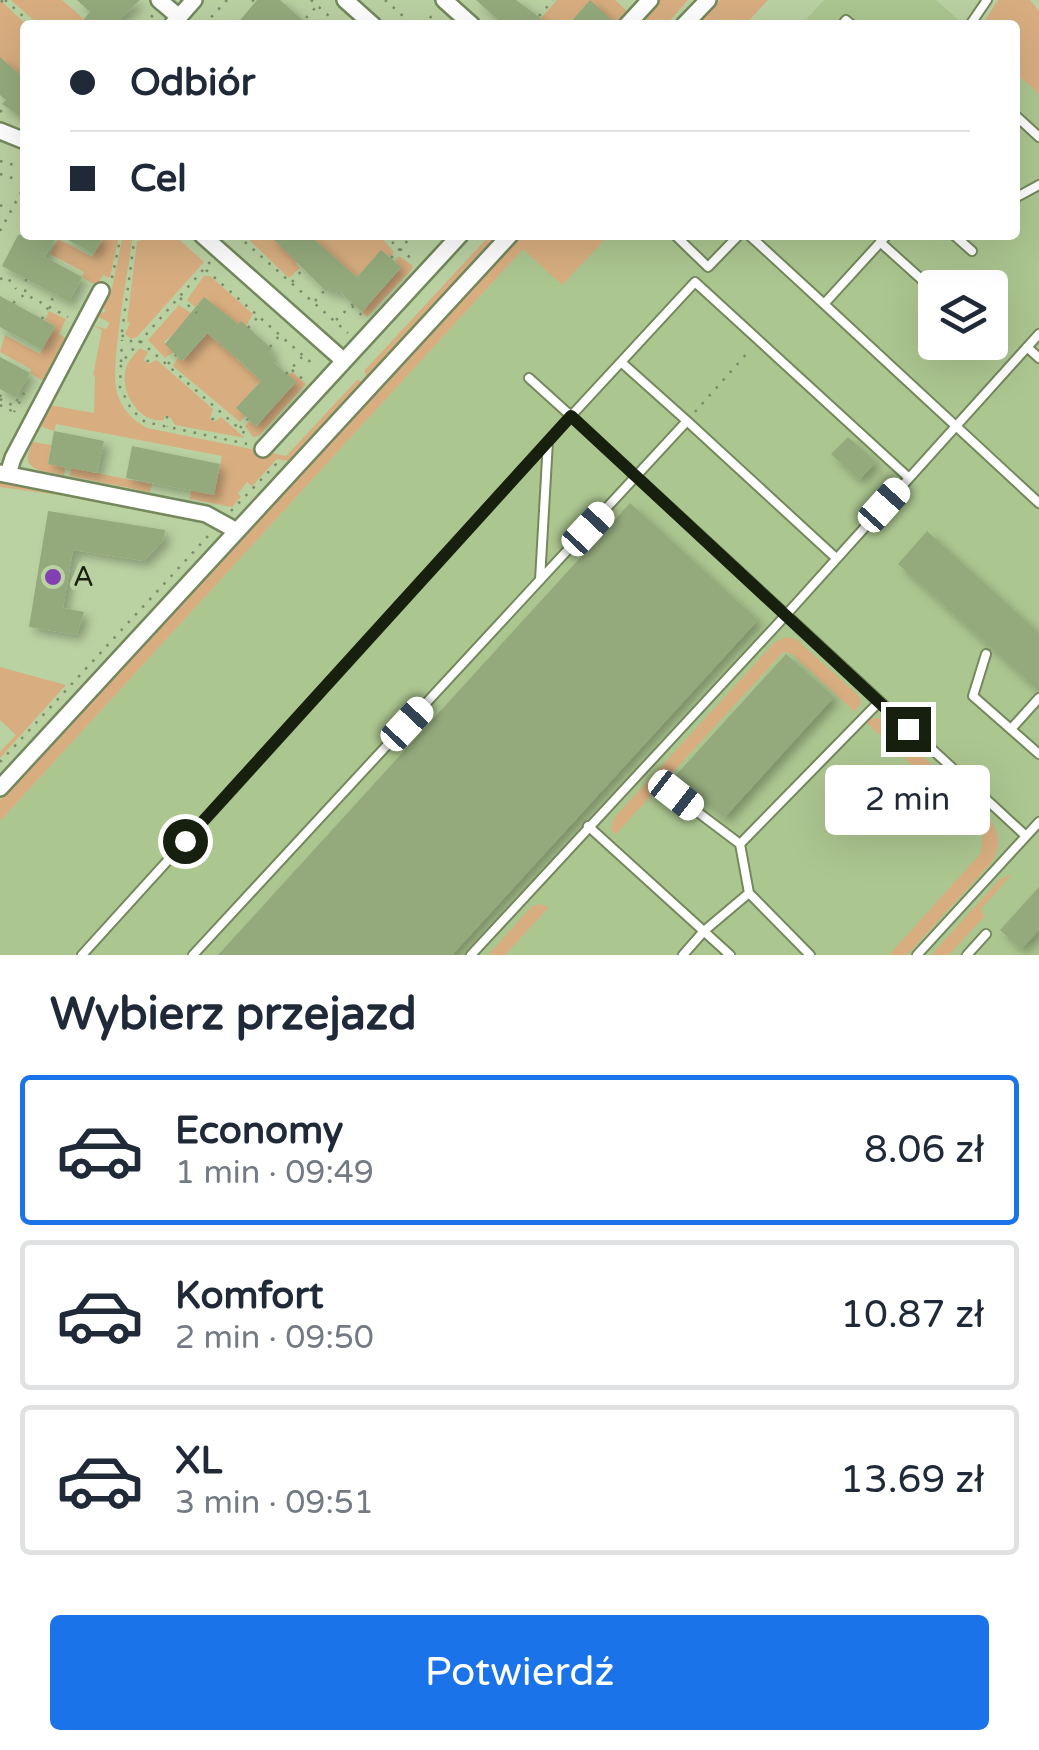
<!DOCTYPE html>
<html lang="pl">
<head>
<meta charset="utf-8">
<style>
	:root { --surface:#fff; --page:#f2f2f3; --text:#1f2937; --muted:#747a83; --line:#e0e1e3; --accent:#1a73e8 }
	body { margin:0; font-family:"Varela Round",sans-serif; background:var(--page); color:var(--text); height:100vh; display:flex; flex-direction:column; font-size:38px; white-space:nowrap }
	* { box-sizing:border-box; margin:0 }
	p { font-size:32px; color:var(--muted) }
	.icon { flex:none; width:55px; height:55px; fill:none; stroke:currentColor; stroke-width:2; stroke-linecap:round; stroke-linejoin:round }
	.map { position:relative; height:955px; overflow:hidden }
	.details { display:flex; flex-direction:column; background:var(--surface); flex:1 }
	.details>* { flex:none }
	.guide { position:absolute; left:20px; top:20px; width:1000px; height:220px; border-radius:10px; box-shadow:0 10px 40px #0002; display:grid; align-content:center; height:220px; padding:0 50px; background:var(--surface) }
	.controls { position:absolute; left:918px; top:270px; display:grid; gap:20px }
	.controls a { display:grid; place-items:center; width:90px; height:90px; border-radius:10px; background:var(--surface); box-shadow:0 10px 40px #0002; font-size:50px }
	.end { position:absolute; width:45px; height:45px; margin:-22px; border:12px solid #171f0e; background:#fff; box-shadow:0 0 0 5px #fff }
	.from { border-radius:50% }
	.bubble { position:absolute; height:70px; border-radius:10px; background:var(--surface); box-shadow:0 10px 40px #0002; font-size:32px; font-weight:600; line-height:70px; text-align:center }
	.car { position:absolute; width:30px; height:60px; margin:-30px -15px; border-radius:12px; box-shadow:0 0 8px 2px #0007; background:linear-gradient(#fff 24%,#345 0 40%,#fff 0 76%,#345 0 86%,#fff 0) }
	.guide b { display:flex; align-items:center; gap:35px; height:95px; font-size:38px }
	.guide b+b { border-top:2px solid var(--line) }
	.guide i { width:25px; height:25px; background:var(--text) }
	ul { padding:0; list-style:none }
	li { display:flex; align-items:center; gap:30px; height:150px; margin:0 20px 15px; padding:0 30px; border:5px solid var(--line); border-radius:10px }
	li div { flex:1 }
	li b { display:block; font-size:38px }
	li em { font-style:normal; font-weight:600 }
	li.current { border-color:var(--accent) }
	li>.icon { width:90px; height:90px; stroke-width:1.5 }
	h2 { padding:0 50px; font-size:45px; line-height:120px }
	.primary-button { display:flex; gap:20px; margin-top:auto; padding:20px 50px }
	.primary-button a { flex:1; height:115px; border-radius:10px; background:var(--accent); color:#fff; font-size:40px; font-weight:600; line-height:115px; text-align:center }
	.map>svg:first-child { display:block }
	.built { fill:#acc690; fill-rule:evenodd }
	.green { fill:#d8ae80 }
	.building { fill:#94aa7c; filter:url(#shadow) }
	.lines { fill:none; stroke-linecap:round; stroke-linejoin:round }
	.service-casing { stroke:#73885c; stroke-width:12 }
	.minor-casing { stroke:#73885c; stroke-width:20 }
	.path { stroke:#7a8b68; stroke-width:2.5; stroke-dasharray:2.5 8; stroke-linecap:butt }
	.service { stroke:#fff; stroke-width:8 }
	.minor { stroke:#fff; stroke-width:15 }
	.route { stroke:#171f0e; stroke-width:12 }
	.poi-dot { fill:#843fb3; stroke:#bad1a2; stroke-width:4 }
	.labels { text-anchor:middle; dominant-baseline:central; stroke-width:9; stroke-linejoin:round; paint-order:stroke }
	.poi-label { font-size:28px; fill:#171f0e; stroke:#bad1a2; text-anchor:start }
</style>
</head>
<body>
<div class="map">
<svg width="1039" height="955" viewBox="0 0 1039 955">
	<defs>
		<filter id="shadow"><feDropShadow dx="5.5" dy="5.5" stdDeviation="5" flood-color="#0004"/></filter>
	</defs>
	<rect width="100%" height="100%" fill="#bad1a2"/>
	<!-- built -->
	<path class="built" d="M824,0H936L964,25H801Z
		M1015,72L1039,94V955H0V821L523,249L562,284L609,235H1015ZM935,288H990V342H935Z"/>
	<!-- green -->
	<path class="green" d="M0,0L27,25L25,79L0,57Z
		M11,0H62L84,19L79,25H39Z
		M557,0H615L629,13L619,25H610L590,1L572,20L573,25H544L541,18Z
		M659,0H688L666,25H636Z
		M720,0H768L745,25H696Z
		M998,0H1030L1039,11V94L1015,72V25H982Z
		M105,235H119L110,278L103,275L97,286L82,277L84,272L50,254L58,239L92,257Z
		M123,235H133C129,266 109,369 117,393C122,409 132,420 147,428L286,456L357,380L361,381L366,375L364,371L490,235H497L288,461L277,459L252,486L247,482L238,493L241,497L232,507L190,499L191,490L214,495L222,456L56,424L54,431L40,426L49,405L94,413L95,376L93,375L102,330L92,325L106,329L110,323L97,316L100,311L104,313L106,310L102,307L112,288Z
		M138,235H174L204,262L137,337L131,339L125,334L130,323L127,322L137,241H141Z
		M244,235H272L298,261L296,264L300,268L289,278Z
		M309,235H379L394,252L390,257L381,250L357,277Z
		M521,235H609L562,285L523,249L0,821V800Z
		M399,256L412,265V269L367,317L362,312L401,268L395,261Z
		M204,276H210L253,314L246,326L238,324L204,298L195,307L187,300Z
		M179,305L195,316L164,342L174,352L165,358L148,340Z
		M49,311L66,319L59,334L69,340L43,381L30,373L31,369L0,352L5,335L40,354L55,326L45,320Z
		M208,333L261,381L255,387L257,390L237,408L245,416L240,422L173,366L178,357L183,361Z
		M140,348L148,352L144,360L148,364L157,360L213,409L210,418L214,422L221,417L245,438L175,425L170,417L165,416L164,420C140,424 119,392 126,368C128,361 135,354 140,348Z
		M292,372L306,384L259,436L253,437L245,426L250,421L257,426L295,383L288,375Z
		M33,442L51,445L48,463L65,468L64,475C41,471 17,471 33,442Z
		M71,468L152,484L150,492L70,476Z
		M0,481L198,519L191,521L59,495L0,487Z
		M787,637L797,640L859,696L861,702L855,712L791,653L783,652L615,835L611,829L614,818L775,642Z
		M0,667L66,685L0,758V752L16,735L0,720Z
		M874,718L882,719L986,814C999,831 1003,844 991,863L907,955H889L981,853L983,832L866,722Z
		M1012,874L981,909L984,917L949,955H931L1000,879Z
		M539,904L549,907L505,955H488L531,907Z"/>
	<!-- building -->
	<path class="building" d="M77,0H140L114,25H79L90,12Z
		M257,0H280L308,25H236Z
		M476,0H516L550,25H504Z
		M590,0L616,24V25H568Z
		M0,57L25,79V120L2,104L6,100L0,95Z
		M18,235H57L45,257L82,277L69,302L2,266Z
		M59,235H104L94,254Z
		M269,235H309L357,277L381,250L401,267L362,312L338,290L335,294L329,288L327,292Z
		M0,296L55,326L42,350L0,327Z
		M204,297L238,324L241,321L272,349L269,352L275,358L272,361L296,382L256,426L236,408L261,381L242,363L207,333L182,361L165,344Z
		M0,357L30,373L16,398L0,389Z
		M54,431L104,441L97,473L48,464Z
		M848,437L876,462L859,480L831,454Z
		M132,446L220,464L214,495L126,478Z
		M630,503L758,620L452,955H218Z
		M48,511L165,530L163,541L144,561L73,550L63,608L84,612L77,635L29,627Z
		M927,531L1039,633V691L898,564Z
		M786,654L834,697L724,818L676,775Z
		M1039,887V930L1021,949L1000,930Z"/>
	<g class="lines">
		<!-- service casing -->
		<g class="service-casing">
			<path id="service" d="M842,25L846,20L852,25
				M970,25L987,0
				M1015,115L1039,137
				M1015,198L1039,185
				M675,235L708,267L739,235
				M749,235L824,304
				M887,235L824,304L1039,503
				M954,235L972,251
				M880,242L930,287
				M1027,347L1039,358
				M621,362L687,421
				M529,378L571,416L695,282L909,478
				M540,580L548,441
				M986,654L973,696L1039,754
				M1011,729L1039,698
				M675,795L740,844
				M588,826L730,955
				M749,893L810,955
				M82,955L571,416L1026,836
				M193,955L687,421L836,558
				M471,955L785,616L1039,334
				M683,955L704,931L749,893L740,844L879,702
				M917,955L1039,822
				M967,955L986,934"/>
		</g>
		<!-- minor casing -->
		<g class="minor-casing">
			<path id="minor" d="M159,0L179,17
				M345,0L373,25
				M444,0L472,25
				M172,25L194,0
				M627,25L650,0
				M684,25L708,0
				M0,131L25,141
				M202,235L344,361
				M263,449L460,235
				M0,473L206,514L237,531
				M8,474L13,458L101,291
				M0,788L510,235"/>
		</g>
		<!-- path -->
		<path class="path" d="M5,0L33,25
			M252,0L255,2
			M311,0L339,25
			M385,0L413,25
			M1,2L3,0
			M539,16L553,0
			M306,18L316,7
			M488,24L494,16
			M37,25L38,24
			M144,25L153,15
			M204,25L227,0
			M422,25L434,14
			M0,112L5,107
			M0,161L25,168
			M0,174L25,182
			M0,205L9,210
			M0,231L25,185
			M237,235L348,333
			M384,235L413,260
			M391,258L413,235
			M210,262L121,363L120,387L131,409L145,422L247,444
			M206,270L316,367
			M112,278L121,235
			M0,279L7,277L16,289
			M26,279L25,294L68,317
			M292,282L302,270
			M180,298L197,313
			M315,301L325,290
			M13,303L24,295
			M352,306L365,318
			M42,319L55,294
			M336,320L353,304
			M248,328L258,317
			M122,332L135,235
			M122,335L127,341H140L250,438
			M270,347L279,336
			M121,362L122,340
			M147,362L153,355
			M168,364L176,355
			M292,370L305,381
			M286,374L302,357
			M0,397L3,391
			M0,399L14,406L21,393L24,394L14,412
			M0,405L12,411
			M695,412L749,351
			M167,416V427
			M212,420L218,412
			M240,428L248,419
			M231,511L279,461H282
			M0,762L209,535"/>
		<!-- service -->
		<use href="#service" class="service"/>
		<!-- minor -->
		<use href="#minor" class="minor"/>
	</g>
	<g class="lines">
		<!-- route -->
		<path class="route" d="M185,841L571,416L908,729"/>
	</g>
	<!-- markers -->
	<circle class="poi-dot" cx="53" cy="577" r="10"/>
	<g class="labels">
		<!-- poi labels -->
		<g class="poi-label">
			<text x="73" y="577">A</text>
		</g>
	</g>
</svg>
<div class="controls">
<a><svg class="icon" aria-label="layers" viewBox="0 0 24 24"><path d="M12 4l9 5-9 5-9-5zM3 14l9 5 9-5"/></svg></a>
</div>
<i class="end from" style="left:185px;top:841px"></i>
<i class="end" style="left:908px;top:729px"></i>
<div class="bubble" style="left:825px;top:765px;width:165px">2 min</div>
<i class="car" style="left:884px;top:505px;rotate:42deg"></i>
<i class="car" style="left:588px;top:529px;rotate:43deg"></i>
<i class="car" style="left:407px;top:724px;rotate:43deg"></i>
<i class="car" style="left:676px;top:795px;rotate:128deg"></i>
<div class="guide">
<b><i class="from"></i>Odbiór</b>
<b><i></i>Cel</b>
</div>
</div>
<section class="details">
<h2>Wybierz przejazd</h2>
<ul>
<li class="current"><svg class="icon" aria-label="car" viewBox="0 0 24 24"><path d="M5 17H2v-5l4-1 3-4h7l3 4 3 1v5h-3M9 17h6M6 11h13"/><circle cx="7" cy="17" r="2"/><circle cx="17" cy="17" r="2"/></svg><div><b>Economy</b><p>1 min · 09:49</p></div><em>8.06 zł</em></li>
<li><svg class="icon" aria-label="car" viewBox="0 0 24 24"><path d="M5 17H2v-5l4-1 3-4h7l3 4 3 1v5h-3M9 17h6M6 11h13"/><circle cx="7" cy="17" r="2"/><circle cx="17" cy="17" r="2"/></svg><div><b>Komfort</b><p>2 min · 09:50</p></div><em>10.87 zł</em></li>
<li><svg class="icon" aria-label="car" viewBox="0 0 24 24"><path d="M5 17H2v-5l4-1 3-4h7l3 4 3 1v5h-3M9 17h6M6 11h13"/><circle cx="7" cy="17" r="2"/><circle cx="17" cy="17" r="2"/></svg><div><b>XL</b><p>3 min · 09:51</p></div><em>13.69 zł</em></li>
</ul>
<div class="primary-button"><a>Potwierdź</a></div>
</section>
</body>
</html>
